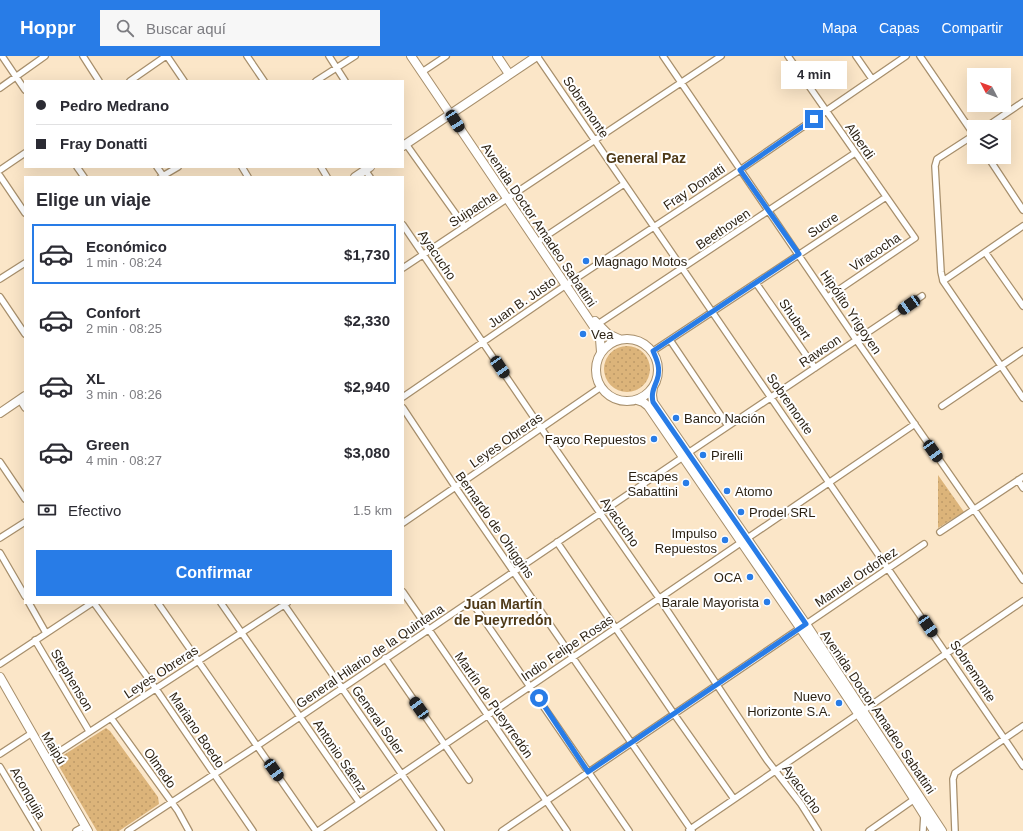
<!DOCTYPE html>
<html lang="es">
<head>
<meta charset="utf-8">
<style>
	:root { --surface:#fff; --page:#f7f7f7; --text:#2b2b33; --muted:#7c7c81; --line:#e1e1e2; --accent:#287ce7 }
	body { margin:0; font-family:Arial,sans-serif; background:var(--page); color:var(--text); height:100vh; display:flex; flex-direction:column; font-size:15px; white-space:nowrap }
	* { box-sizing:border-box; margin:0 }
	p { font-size:13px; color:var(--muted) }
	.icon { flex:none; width:22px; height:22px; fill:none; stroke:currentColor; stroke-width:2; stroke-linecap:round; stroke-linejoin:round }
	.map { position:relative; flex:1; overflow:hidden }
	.drawer { position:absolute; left:24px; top:120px; width:380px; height:428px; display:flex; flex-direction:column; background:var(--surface); border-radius:0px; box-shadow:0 4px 16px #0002 }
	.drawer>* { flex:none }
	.guide { position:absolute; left:24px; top:24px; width:380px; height:88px; border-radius:0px; box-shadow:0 4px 16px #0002; display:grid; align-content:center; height:88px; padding:0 12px; background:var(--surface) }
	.needle { width:26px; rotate:311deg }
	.fabs { position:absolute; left:967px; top:12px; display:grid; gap:8px }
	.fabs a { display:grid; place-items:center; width:44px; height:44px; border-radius:0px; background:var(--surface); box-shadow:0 4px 16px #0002; font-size:20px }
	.end { position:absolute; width:18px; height:18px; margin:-9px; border:5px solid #287ce7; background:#fff; box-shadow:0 0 0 2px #fff }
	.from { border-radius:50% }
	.bubble { position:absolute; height:28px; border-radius:0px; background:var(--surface); box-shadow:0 4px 16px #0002; font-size:13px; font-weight:700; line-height:28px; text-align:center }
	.car { position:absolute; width:12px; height:24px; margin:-12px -6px; border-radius:5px; box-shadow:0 0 3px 1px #0007; background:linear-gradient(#222 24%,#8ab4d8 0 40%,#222 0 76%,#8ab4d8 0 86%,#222 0) }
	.guide b { display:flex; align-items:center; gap:14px; height:38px; font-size:15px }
	.guide b+b { border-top:1px solid var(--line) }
	.guide i { width:10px; height:10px; background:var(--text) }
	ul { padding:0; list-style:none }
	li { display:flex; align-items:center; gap:12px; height:60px; margin:0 8px 6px; padding:0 4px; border:2px solid transparent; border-radius:0px }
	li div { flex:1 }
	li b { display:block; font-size:15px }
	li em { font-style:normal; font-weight:700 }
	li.selected { border-color:var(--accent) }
	li>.icon { width:36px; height:36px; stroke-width:1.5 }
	h2 { padding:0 12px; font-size:18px; line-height:48px }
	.pay { display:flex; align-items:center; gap:10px; height:44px; padding:0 12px; font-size:15px }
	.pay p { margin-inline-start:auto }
	.button { display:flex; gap:8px; margin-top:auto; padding:8px 12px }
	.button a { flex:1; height:46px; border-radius:0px; background:var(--accent); color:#fff; font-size:16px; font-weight:700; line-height:46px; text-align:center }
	header { display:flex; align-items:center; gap:24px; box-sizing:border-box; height:56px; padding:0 20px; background:var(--accent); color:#fff }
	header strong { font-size:19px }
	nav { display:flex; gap:22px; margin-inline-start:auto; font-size:14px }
	.search { width:280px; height:36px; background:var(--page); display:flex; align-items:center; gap:10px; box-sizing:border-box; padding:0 14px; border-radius:0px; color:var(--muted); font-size:15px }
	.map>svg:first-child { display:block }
	.park { fill:url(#park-dots) }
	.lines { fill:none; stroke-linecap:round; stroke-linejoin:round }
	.street-casing { stroke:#a78f6c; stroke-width:8 }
	.secondary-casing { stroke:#a78f6c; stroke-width:10 }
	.street { stroke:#fff; stroke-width:5.5 }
	.secondary { stroke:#fff; stroke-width:8 }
	.route { stroke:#287ce7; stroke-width:5 }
	.poi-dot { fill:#287ce7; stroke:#fff; stroke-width:1.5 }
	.labels { text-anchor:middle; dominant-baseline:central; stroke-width:4; stroke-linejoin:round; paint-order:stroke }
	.street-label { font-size:13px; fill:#291f11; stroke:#fff }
	.poi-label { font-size:13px; fill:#291f11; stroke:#fff; text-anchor:start }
	.neighbourhood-label { font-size:14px; font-weight:bold; fill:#4f3a18; stroke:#fff }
</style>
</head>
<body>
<header>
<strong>Hoppr</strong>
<div class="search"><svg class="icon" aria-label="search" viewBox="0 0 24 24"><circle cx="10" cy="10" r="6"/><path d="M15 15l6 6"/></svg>Buscar aquí</div>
<nav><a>Mapa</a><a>Capas</a><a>Compartir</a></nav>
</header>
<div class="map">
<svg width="1023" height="775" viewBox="0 0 1023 775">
	<defs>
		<pattern id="park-dots" width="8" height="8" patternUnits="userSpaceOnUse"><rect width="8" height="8" fill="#dcb47a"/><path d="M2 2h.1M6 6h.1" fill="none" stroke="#bd9a68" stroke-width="1.8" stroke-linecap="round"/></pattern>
	</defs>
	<rect width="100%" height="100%" fill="#fbe6c8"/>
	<!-- park -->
	<path class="park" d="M604 313a23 23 0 1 1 46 0a23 23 0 1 1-46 0Z
		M938,419L964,456L938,472Z
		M106,672L110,675L158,741L159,748L119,775H97L57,707L59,702Z"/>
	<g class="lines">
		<!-- street casing -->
		<g class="street-casing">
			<path id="street" d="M2,0L25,34
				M83,0L99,25
				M167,0L184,25
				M247,0L264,25
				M329,0L345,25
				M537,0L1023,710
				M663,0L857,285L1023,524
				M788,0L915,182L828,241
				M856,0L872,23
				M920,0L974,79
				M422,16L446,0
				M130,25L166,0
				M316,25L355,0
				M0,32L45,0
				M986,71L1023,46
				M974,79L937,103L935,110L941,216L943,225L1023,342
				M406,88L465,171
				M988,101L1023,154
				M77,111L84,121
				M157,111L164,121
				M242,111L248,121
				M321,111L327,121
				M0,114L25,97
				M365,114L370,121
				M0,120L25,157
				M161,121L178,111
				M403,169L541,372L659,542L767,704L801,748L818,775
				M540,184L624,128
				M985,196L1023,250
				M403,212L721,0
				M0,223L25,207
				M943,225L1023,170
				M756,227L815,312
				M0,241L25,278
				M598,268L855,97
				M670,284L728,370
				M653,295L886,141
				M403,341L566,229L740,114L906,0
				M20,344L25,352
				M942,350L1023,295
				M403,352L456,432L692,775
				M688,397L922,240
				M0,406L25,443
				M1018,424L1023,432
				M403,467L601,331
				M940,476L1023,421
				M0,482L25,466
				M557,486L674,658L734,743
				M0,497L25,540
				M403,536L567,775
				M471,545L629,775
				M29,547L46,577
				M94,547L156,633L253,775
				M158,547L316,775
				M221,547L359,746
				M283,547L441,775
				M35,584L89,675
				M385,602L469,724
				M0,608L92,547
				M111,662L178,755L189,775
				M0,698L32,677
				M48,703L287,547
				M0,711L38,775
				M689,774L1023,545
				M76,775L85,770
				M128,775L257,690L683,401
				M318,775L915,368
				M502,775L924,488
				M869,775L916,742
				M923,775L924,759
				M955,775L953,723L955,717L1023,670"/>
		</g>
		<!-- secondary casing -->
		<g class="secondary-casing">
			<path id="secondary" d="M411,0L594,271L600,283L601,296
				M497,0L509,18
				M403,90L537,0
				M355,121L370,111
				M595,265L608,278L619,283
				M596 314a31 31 0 1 1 62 0a31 31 0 1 1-62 0Z
				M653,331L652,339L653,346L806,568L942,775
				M637,344L643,346L648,350C709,440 772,530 833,620C867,671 902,722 934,775
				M0,357L25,340
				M0,621L88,775"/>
		</g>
		<!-- street -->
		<use href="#street" class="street"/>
		<!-- secondary -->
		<use href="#secondary" class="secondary"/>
	</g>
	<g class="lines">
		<!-- route -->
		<path class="route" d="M539,642L588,716L806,568L653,346C651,337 654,332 657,324C661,313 657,304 653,295L799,198L740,114L814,63"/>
	</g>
	<!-- markers -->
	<g class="poi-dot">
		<circle cx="586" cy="205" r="4"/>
		<circle cx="583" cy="278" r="4"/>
		<circle cx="676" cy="362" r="4"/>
		<circle cx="654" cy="383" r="4"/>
		<circle cx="703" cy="399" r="4"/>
		<circle cx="686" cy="427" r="4"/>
		<circle cx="727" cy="435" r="4"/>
		<circle cx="741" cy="456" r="4"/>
		<circle cx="725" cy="484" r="4"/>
		<circle cx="750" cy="521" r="4"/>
		<circle cx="767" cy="546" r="4"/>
		<circle cx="839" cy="647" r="4"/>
	</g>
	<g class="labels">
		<!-- street labels -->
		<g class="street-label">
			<text transform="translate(586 51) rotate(56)">Sobremonte</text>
			<text transform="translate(860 85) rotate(55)">Alberdi</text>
			<text transform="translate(694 131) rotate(-34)">Fray Donatti</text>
			<text transform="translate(473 153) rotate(-33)">Suipacha</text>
			<text transform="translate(539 169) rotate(56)">Avenida Doctor Amadeo Sabattini</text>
			<text transform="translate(823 169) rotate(-34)">Sucre</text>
			<text transform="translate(723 173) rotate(-34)">Beethoven</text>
			<text transform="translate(875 196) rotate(-34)">Viracocha</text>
			<text transform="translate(437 199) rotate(56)">Ayacucho</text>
			<text transform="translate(522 246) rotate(-35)">Juan B. Justo</text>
			<text transform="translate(851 256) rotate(56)">Hipólito Yrigoyen</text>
			<text transform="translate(795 263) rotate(56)">Shubert</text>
			<text transform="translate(820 295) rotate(-34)">Rawson</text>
			<text transform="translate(790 348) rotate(55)">Sobremonte</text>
			<text transform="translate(506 384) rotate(-35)">Leyes Obreras</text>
			<text transform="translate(620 466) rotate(55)">Ayacucho</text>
			<text transform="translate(495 469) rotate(55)">Bernardo de Ohiggins</text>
			<text transform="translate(856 521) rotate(-34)">Manuel Ordoñez</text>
			<text transform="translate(567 592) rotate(-34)">Indio Felipe Rosas</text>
			<text transform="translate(370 600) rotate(-34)">General Hilario de la Quintana</text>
			<text transform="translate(973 615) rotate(56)">Sobremonte</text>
			<text transform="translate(161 616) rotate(-33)">Leyes Obreras</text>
			<text transform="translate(72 624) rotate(59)">Stephenson</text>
			<text transform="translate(494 649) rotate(55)">Martín de Pueyrredón</text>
			<text transform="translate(878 656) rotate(56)">Avenida Doctor Amadeo Sabattini</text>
			<text transform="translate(378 664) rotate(55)">General Soler</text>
			<text transform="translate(197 674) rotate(56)">Mariano Boedo</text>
			<text transform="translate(54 692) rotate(59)">Maipú</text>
			<text transform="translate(340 700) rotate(56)">Antonio Sáenz</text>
			<text transform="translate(160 712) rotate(55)">Olmedo</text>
			<text transform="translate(802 733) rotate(54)">Ayacucho</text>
			<text transform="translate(28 737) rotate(60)">Aconquija</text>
		</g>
		<!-- poi labels -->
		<g class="poi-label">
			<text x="594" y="205">Magnago Motos</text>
			<text x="591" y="278">Vea</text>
			<text x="684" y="362">Banco Nación</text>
			<text x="646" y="383" text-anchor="end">Fayco Repuestos</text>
			<text x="711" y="399">Pirelli</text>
			<text x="678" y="420" text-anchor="end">Escapes<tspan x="678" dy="15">Sabattini</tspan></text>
			<text x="735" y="435">Atomo</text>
			<text x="749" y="456">Prodel SRL</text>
			<text x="717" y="477" text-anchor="end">Impulso<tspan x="717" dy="15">Repuestos</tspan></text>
			<text x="742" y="521" text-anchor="end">OCA</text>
			<text x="759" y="546" text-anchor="end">Barale Mayorista</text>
			<text x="831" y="640" text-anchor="end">Nuevo<tspan x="831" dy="15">Horizonte S.A.</tspan></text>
		</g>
		<!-- neighbourhood labels -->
		<g class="neighbourhood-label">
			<text x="646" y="102">General Paz</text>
			<text x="503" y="548">Juan Martín<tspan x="503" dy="16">de Pueyrredón</tspan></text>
		</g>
	</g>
</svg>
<div class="fabs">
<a><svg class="needle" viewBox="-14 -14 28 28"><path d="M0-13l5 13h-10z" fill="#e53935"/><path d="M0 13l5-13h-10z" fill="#7c7c81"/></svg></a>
<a><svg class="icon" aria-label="layers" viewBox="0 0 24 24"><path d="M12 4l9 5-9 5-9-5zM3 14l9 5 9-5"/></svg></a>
</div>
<i class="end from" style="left:539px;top:642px"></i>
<i class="end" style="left:814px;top:63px"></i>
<div class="bubble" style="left:781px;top:5px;width:66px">4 min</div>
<i class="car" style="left:455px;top:65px;rotate:147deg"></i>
<i class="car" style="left:909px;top:249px;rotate:236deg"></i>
<i class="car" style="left:500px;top:311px;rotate:146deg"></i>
<i class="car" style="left:933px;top:395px;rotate:145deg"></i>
<i class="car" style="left:928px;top:570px;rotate:146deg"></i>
<i class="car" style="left:419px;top:652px;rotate:325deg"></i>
<i class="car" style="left:274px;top:714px;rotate:145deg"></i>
<div class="guide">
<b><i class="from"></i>Pedro Medrano</b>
<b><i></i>Fray Donatti</b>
</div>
<section class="drawer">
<h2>Elige un viaje</h2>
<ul>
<li class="selected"><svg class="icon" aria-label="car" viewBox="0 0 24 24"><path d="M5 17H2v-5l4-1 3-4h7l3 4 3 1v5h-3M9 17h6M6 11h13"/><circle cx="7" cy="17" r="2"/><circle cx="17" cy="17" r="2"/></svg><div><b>Económico</b><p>1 min · 08:24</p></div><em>$1,730</em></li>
<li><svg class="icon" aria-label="car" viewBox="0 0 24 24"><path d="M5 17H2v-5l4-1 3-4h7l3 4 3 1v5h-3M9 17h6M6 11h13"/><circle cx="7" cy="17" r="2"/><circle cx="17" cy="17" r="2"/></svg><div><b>Confort</b><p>2 min · 08:25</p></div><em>$2,330</em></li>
<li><svg class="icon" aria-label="car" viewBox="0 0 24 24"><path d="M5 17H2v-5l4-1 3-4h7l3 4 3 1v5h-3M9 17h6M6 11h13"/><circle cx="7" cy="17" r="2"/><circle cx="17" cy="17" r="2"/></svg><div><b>XL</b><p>3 min · 08:26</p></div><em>$2,940</em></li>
<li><svg class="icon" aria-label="car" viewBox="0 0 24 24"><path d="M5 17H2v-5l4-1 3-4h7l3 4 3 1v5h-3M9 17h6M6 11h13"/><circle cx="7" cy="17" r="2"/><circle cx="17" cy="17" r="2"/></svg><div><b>Green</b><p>4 min · 08:27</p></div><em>$3,080</em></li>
</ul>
<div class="pay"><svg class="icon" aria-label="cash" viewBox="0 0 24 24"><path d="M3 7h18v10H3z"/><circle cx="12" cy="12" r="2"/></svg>Efectivo<p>1.5 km</p></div>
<div class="button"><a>Confirmar</a></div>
</section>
</div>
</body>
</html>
